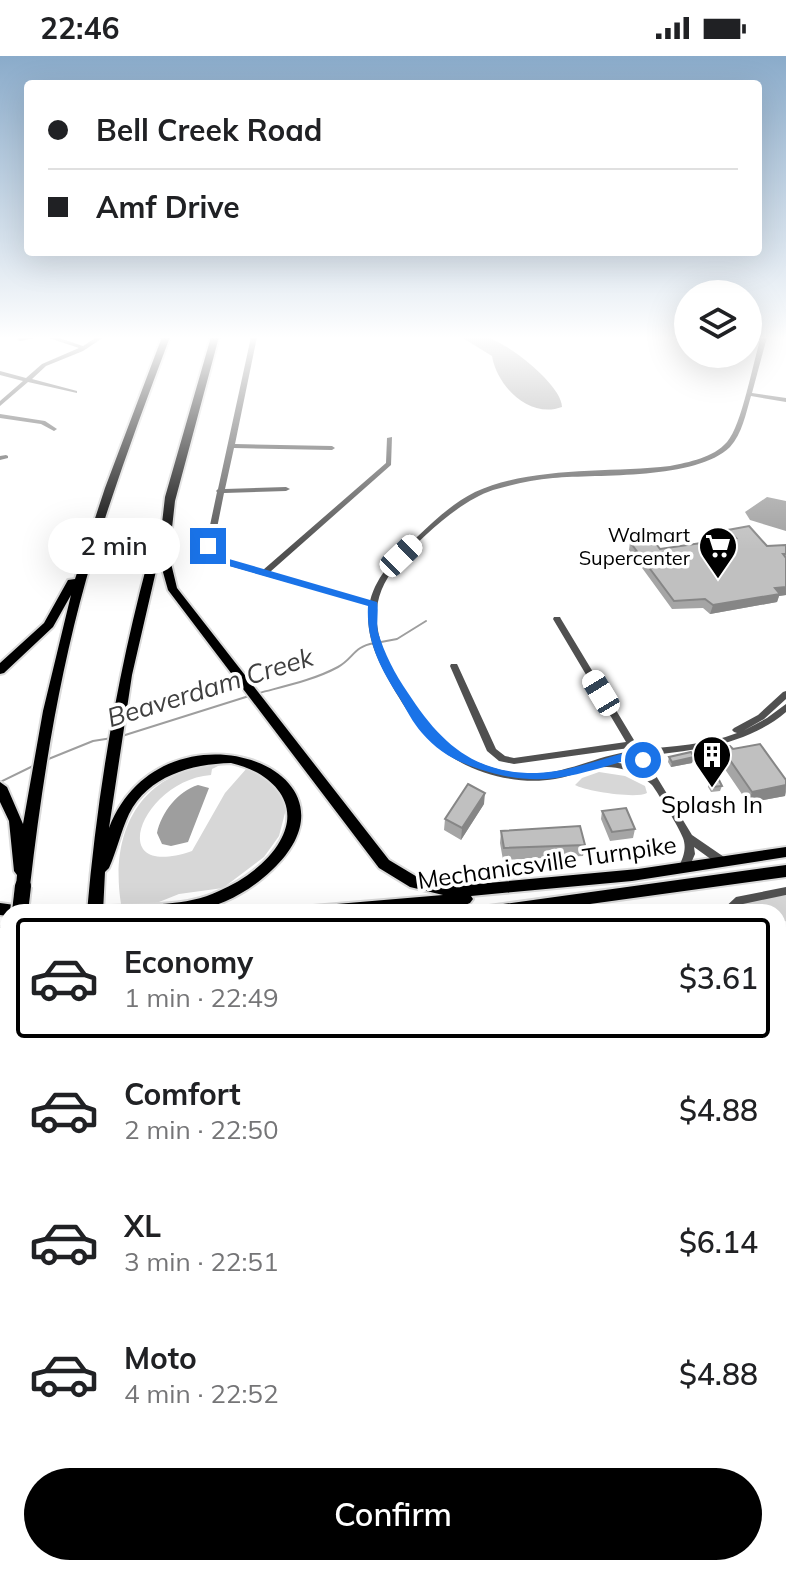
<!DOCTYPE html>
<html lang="en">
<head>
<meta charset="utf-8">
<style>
	:root { --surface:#fff; --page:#f2f2f2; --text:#202124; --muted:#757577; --line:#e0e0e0; --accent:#000 }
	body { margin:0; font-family:Mulish,sans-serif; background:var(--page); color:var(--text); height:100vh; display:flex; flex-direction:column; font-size:30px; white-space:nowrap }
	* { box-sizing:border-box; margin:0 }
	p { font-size:26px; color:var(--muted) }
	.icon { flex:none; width:44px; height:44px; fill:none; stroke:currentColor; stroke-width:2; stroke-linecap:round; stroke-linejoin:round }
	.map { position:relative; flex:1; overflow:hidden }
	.drawer { position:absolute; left:0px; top:848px; width:786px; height:672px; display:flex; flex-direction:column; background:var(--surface); border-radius:24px 24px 0 0; box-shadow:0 8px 32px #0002 }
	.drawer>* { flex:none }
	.banner { position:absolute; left:24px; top:24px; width:738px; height:176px; border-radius:8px; box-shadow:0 8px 32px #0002; display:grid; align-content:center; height:176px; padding:0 24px; background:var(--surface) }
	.fabs { position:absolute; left:674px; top:224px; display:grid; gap:16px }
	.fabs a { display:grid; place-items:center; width:88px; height:88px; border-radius:50%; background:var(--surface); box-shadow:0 8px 32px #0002; font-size:40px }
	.end { position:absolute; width:36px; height:36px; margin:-18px; border:10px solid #1a73e8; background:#fff; box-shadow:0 0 0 4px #fff }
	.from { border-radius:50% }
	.bubble { position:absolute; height:56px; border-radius:28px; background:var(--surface); box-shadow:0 8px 32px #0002; font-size:26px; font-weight:600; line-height:56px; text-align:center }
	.car { position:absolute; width:24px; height:48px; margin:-24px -12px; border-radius:10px; box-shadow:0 0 6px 2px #0007; background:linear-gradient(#fff 24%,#345 0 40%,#fff 0 76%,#345 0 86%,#fff 0) }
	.banner b { display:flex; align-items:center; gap:28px; height:76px; font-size:30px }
	.banner b+b { border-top:2px solid var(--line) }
	.banner i { width:20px; height:20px; background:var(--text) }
	ul { padding:14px 0 0; list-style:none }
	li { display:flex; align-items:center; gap:24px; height:120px; margin:0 16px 12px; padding:0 8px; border:4px solid transparent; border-radius:8px }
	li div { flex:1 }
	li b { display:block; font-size:30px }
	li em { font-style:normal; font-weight:600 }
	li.selected { border-color:var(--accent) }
	li>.icon { width:72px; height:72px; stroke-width:1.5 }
	.cta { display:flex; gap:16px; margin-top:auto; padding:16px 24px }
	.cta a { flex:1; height:92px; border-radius:48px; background:var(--accent); color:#fff; font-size:32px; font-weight:600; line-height:92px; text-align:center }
	.status { display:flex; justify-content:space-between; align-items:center; height:56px; padding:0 40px; background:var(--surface); direction:ltr }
	.status svg { height:22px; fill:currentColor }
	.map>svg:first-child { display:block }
	.green { fill:#d7d7d7 }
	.water { fill:#9e9e9e }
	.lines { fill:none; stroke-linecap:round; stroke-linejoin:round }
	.stream { stroke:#9e9e9e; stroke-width:2 }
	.major-casing { stroke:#dbdbdb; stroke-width:4 }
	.highway-casing { stroke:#dbdbdb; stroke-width:4 }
	.minor { fill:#505050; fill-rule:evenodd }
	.major { fill:#000; fill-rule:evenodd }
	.highway { fill:#000; fill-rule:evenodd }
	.highway-bridge-casing { stroke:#dbdbdb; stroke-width:20; stroke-linecap:butt }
	.highway-bridge { stroke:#000; stroke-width:16 }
	.wall { fill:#a5a5a5 }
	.shaded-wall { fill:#868686 }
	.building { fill:#c0c0c0; stroke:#868686; stroke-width:2 }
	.route { fill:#1a73e8 }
	.labels { text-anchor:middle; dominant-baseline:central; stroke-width:7; stroke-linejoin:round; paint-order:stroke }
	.far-poi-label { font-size:20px; fill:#000; stroke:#fff; text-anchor:end }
	.poi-label { font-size:24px; fill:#000; stroke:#fff }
	.street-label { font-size:24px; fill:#000; stroke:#fff }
	.water-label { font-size:26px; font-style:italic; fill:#3f3f3f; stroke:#fff }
</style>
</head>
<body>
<div class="status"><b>22:46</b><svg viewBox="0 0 49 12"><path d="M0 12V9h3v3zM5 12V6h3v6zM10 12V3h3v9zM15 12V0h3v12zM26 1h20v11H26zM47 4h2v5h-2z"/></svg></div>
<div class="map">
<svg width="786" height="1520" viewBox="0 0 786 1520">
	<rect width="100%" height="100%" fill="#fff"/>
	<!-- green -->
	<path class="green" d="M222,708L212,713L211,719C142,724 102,826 192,795L225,737L247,712L271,725L281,736L286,753L279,780L264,801L223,832L179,838L154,848H121C109,773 142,713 222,708Z
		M599,716L625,720L645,730L647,737C636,743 585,735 575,729L582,722Z
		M786,839V865L778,868V856H732L742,846Z"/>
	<!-- water -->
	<path class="water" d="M461,281C469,281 479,279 486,281C507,286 562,329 562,351C529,363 497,330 492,300Z
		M767,441L786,445V475L750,464L745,456Z
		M198,729L209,732L188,786L171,790L162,788L157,777C161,757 178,735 198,729Z"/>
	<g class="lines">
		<!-- stream -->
		<path class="stream" d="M381,586L397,583L426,565
			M259,637C285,630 314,624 338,611C354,602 353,591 374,587
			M122,680L249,640
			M46,704L93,685L112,682
			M0,726L33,710"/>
		<!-- major casing -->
		<g class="major-casing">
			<path id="major" d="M786,908V920L778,922V910Z
				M786,923V935L778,938V926Z
				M554,1512H574L577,1520H557Z
				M577,1512H597L600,1520H580Z"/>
		</g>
		<!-- highway casing -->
		<g class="highway-casing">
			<path id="highway" d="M162,281H170C140,361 110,441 86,524C58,624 42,727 30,830L28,834H18L16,830L17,819L14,815L9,765L0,746V726L7,731L23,768L43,655L71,539L53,571L4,617L0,618V607L44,567L68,524L75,523L105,432Z
				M211,281H219L175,445L169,499L177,532L389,804L419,822L455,830L638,813L786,791V801L632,825L471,840L473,843L470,847L465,849L382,856H305L308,852L313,850L443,839L410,831L379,812L168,534L159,502L132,619L109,772C162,635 379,713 272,814C250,835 221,851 191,855C161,860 119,856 87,856C98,728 120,603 155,479L161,476L165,441ZM231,707C268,715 303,745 280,785C267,808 242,825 219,835C186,851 146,848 110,850L105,852L103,856L105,816L109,812C117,794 121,775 129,758C148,720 191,708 231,707Z
				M786,809V821L532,856H481L484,852L489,850Z
				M0,847L37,852L40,856H8V860L0,859Z
				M8,870V882L0,883V871Z
				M8,908V940L6,945L0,947V915L2,910Z
				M8,982V1140L7,1143L0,1146V988L2,984Z
				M97,1512H121L122,1520H98Z
				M211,1512H235L233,1520H209Z"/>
		</g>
		<!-- minor -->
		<path class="minor" d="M40,281L20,285L17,283L21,281Z
			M46,281H56L83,290L97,281H104L83,295L46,310L32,323L77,335V337L28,326L0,350V345L23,325L0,319V315L26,322L42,308L79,292Z
			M251,281H257L235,388L332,390L335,392L332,394L234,392L225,433L286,431L290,433L286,435L224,437L213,492L229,504L263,514L386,407L387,382L392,381L391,409L270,516L370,545C377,518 397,499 417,481C435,464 453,447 475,436C532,410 608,417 670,410C689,406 713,402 727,386C742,369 753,306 761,281H767L752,337L786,342V346L751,340C746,357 742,378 730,391C696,424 599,418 553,422C533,424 513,428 493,434C460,445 421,481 398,508C362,549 377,589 402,631C426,672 452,702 501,714C554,727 582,703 631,695L629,692L514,708L499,705L487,695L450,610L451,608H457L458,610L496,693L505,700L514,702L626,686L553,563L554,561H560L561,563L640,694C672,690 707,689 737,677L734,676L732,674L734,672L758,659L783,636L786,635V643L764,663L743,675L767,662L786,648V656C746,690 694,694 644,700L692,779L727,803L728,806L727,809H719L694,791L695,798L688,814H680L679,811C683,801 687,793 683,782C680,773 658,737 652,729C647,724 633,716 626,714C597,705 583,718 555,723C515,730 466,716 435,689C420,675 409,658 398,640C382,612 364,584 369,549L223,508L206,495L205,493L217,436L216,435L218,433ZM634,701L643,715L632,709L612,706Z
			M0,358L45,365L57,373L54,375L41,368L0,362Z
			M6,399L8,400V402L0,404V400Z
			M786,831V839L743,848L733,856H720L736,841Z
			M778,889L786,893V904L778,899Z"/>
		<!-- major -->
		<use href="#major" class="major"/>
		<!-- highway -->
		<use href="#highway" class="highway"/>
		<!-- highway-bridge casing -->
		<g class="highway-bridge-casing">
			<path id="highway-bridge" d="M20,856L23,830"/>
		</g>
		<!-- highway-bridge -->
		<use href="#highway-bridge" class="highway-bridge"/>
	</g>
	<!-- wall -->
	<path class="wall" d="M728,474L767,490L786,489V539L779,540L777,546L710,558L703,552L672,553L629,494L630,486L660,493L727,483L726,482Z
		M721,691L733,693L786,724V736L785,740L748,747L718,703Z
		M669,701L692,707L671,711L668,706Z
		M709,726L722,730L720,735L711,736L708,731Z
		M484,748L461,784L444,774L445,763Z
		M602,755L635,773L633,782L610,785L601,763Z
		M501,775L585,789L583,800L503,804L500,787Z"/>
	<!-- shaded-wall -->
	<path class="shaded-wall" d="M786,531V539L779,540L777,546L710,558L713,549L775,532Z
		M694,701L692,707L671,711L672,706Z
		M786,729L785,740L748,747L752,736Z
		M485,737L484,748L461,784L462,772Z"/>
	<!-- building -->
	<path class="building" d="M749,470L767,490L786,489V498H783L786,502V531L775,532L780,538L713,549L705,543L674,545L630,486L654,485L660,493L736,482L728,474Z
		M760,688L786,724V729L752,736L721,691L730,690L733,693Z
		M691,696L694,701L672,706L669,701Z
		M719,724L722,730L712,731L709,726Z
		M468,728L485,737L462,772L445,763Z
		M626,752L635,773L612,776L602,755Z
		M580,770L585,789L504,792L501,775Z
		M669,850L673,856H650L649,855Z
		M353,1512H427L429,1520H355Z"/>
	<!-- sky -->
	<linearGradient id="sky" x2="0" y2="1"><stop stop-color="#8aabca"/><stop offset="0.57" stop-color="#fff"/><stop offset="1" stop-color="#fff" stop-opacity="0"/></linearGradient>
	<rect width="786" height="494" fill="url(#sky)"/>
	<!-- route -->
	<path class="route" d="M205,487H212L216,495L229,503L377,546C379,555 376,566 378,576C384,597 395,618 408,637C440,686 473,718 537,717C570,716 606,701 638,693L643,694L649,704L643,709L635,702C574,719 542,734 479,713C457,706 437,695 422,677C413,667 406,653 399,641C380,612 366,584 368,550L222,508L208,499Z"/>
	<!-- icons -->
	<defs>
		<g id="supermarket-pin" transform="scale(2)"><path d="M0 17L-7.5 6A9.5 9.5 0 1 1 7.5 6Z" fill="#000" stroke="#fff"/><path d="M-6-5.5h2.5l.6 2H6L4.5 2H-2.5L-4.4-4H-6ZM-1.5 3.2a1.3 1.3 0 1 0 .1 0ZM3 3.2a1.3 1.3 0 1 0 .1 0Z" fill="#fff"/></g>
		<g id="building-pin" transform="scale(2)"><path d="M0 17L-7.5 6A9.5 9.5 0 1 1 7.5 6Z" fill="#000" stroke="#fff"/><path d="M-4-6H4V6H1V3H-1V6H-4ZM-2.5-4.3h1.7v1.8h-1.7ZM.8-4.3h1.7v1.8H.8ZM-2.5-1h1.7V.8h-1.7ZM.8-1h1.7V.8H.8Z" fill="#fff"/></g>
	</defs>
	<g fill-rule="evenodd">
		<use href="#supermarket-pin" x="718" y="490"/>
		<use href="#building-pin" x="712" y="699"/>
	</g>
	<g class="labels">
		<!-- far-poi labels -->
		<g class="far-poi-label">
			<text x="690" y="478">Walmart<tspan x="690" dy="23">Supercenter</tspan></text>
		</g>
		<!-- poi labels -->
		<g class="poi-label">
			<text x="712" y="748">Splash In</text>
		</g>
		<!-- street labels -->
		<g class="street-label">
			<text transform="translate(547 806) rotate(-8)">Mechanicsville Turnpike</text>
		</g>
		<!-- water labels -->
		<g class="water-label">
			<text transform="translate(210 631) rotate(-17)">Beaverdam Creek</text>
		</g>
	</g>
</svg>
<div class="fabs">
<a><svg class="icon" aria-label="layers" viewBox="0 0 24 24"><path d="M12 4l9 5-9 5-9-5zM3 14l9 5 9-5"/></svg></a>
</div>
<i class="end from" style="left:643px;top:704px"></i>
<i class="end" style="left:208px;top:490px"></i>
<div class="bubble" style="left:48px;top:462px;width:132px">2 min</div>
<i class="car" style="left:401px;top:500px;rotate:46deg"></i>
<i class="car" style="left:601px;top:637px;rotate:329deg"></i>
<div class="banner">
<b><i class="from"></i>Bell Creek Road</b>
<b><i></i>Amf Drive</b>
</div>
<section class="drawer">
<ul>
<li class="selected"><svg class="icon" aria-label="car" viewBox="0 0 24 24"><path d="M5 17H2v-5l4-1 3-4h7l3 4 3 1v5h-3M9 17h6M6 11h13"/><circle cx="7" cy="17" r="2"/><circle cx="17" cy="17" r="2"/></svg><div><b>Economy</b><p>1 min · 22:49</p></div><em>$3.61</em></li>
<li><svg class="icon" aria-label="car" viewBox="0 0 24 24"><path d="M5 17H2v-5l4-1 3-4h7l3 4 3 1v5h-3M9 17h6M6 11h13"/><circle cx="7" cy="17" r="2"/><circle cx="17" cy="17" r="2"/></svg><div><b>Comfort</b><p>2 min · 22:50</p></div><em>$4.88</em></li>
<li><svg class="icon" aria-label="car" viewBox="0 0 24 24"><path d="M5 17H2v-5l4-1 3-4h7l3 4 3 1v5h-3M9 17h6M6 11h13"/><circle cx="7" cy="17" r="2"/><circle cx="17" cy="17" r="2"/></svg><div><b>XL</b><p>3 min · 22:51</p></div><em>$6.14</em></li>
<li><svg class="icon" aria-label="car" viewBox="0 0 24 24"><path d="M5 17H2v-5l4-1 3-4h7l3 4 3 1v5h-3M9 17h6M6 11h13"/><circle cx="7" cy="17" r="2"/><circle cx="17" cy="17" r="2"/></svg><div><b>Moto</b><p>4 min · 22:52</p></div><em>$4.88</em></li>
</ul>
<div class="cta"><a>Confirm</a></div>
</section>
</div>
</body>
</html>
